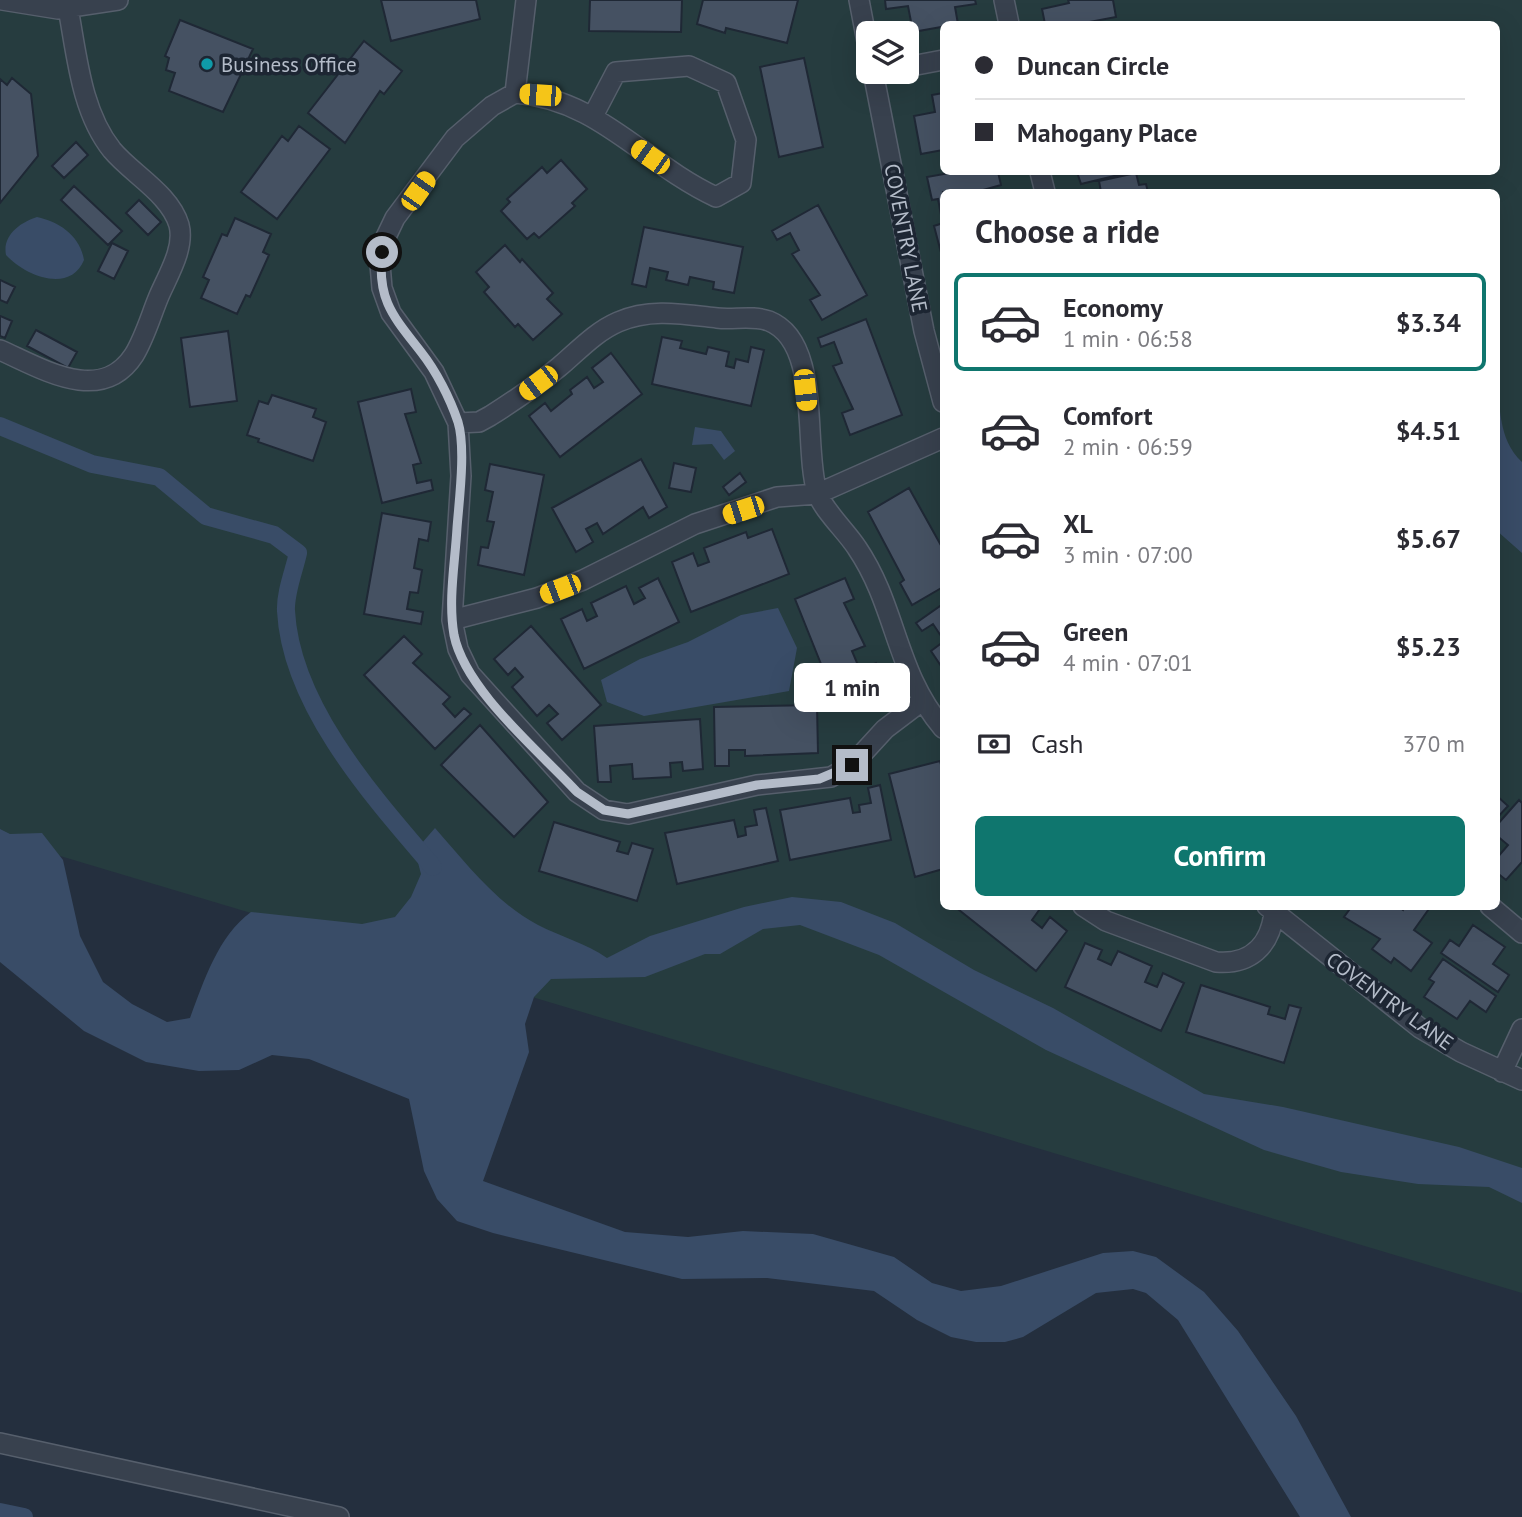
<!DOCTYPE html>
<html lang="en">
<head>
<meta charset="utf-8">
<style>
	:root { --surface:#fff; --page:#f2f2f3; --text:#2b2b33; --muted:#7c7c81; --line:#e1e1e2; --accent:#0f766e }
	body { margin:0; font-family:"PT Sans",sans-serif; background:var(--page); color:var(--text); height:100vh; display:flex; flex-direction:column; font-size:26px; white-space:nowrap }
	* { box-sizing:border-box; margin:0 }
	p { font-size:23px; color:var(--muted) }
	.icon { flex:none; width:38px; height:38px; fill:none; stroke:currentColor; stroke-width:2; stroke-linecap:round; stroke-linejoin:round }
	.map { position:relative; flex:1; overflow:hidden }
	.panel { position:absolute; left:940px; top:189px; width:560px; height:721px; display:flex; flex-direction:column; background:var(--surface); border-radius:10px; box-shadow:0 7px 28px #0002 }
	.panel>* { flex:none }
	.guide { position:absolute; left:940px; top:21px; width:560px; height:154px; border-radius:10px; box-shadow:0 7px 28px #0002; display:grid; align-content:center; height:154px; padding:0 35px; background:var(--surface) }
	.controls { position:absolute; left:856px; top:21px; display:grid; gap:14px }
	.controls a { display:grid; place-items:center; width:63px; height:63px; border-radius:10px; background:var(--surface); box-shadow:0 7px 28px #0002; font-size:35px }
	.end { position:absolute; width:32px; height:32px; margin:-16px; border:9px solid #b4bcc9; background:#111; box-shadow:0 0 0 4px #111 }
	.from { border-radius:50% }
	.bubble { position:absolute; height:49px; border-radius:10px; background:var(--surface); box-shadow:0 7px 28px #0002; font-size:23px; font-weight:700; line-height:49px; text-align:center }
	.car { position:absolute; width:21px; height:42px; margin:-21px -10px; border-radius:9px; box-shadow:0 0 5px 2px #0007; background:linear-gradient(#f5c518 24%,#345 0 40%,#f5c518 0 76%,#345 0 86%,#f5c518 0) }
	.guide b { display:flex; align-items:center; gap:24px; height:66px; font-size:26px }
	.guide b+b { border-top:2px solid var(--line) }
	.guide i { width:18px; height:18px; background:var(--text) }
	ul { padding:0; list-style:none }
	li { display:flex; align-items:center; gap:21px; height:98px; margin:0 14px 10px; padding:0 21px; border:4px solid transparent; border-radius:10px }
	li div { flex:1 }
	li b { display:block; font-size:26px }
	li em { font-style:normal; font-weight:700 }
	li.on { border-color:var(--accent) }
	li>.icon { width:63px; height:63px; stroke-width:1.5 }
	h2 { padding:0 35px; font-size:32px; line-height:84px }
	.pay { display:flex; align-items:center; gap:18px; height:77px; padding:0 35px; font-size:26px }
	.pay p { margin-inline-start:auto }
	.cta { display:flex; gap:14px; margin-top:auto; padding:14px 35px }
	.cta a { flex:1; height:80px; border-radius:10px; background:var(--accent); color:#fff; font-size:28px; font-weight:700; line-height:80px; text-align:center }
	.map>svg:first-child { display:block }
	.green { fill:#263c3f; fill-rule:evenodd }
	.water { fill:#394c67 }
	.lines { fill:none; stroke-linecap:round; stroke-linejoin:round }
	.canal { stroke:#394c67; stroke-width:18 }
	.building { fill:#455162; stroke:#1f2835; stroke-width:2 }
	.minor-casing { stroke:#565f6c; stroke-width:22 }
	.minor { stroke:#38414e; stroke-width:19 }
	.route { stroke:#b4bcc9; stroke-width:9 }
	.culture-dot { fill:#0f9aa8; stroke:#1d2633; stroke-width:2.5 }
	.labels { text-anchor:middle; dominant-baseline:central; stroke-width:7; stroke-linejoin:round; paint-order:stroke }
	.poi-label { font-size:21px; fill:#b4bcc9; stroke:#1d2633; text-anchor:start }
	.street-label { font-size:21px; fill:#b4bcc9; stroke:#1d2633 }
</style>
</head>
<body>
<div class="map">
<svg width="1522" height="1517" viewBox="0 0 1522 1517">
	<rect width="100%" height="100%" fill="#242f3e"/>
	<!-- green -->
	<path class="green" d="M0,0H1522V1293L0,838ZM943,24H1496V172H943ZM868,33H906V72H868ZM943,192H1496V906H943Z"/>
	<!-- water -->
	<path class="water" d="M37,217C60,222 80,236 84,260C70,294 25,276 6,255C2,235 21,222 37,217Z
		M1496,374C1501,406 1497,438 1522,462V553L1496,530Z
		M695,427L721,431L735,451L724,460L712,444L692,445Z
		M778,608L797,648L789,691L644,716L607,702L601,680L640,659L688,642L741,615Z
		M435,828C465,862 497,904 538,925C561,937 586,943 607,958L650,936L744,907L792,897L841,902L895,923L974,970L1053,1008L1204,1094L1283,1107L1459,1147L1522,1168V1203L1489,1187L1418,1184L1341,1172L1264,1150L1046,1050L879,955L800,925L763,929L720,954H705L645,977L551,979L534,997L525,1024L529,1052L483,1181L625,1232L688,1237L743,1231L813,1234L894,1257L932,1283L961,1291L1001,1286L1103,1253L1133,1251L1156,1257L1204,1292L1238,1331L1296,1416L1351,1517H1300L1178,1320L1146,1293L1133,1289L1096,1293L1023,1337L1005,1342H976L951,1337L917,1320L874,1291L767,1278L682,1279L493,1233L457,1221L437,1199L424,1171L409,1099L309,1059L272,1055L239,1070L199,1071L146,1062L84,1031L0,962V829L10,834L42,833L63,860L80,936L103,982L132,1004L167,1022L190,1018C204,981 218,936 251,912L362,924L395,917L411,897L421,874L415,851Z"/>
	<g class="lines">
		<!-- canal -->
		<path class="canal" d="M0,426L92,464L159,477L206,516L274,535L298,553C294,571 285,593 286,611C291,706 374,798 433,867
			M0,1512L24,1517"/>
	</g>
	<!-- building -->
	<path class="building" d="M381,0H476L480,19L391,41Z
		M590,0H682L681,32L589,31Z
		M703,0H798L787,43L726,28L725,33L697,24Z
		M885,0H975L976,4L955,7L958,24L913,32L908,6L886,9Z
		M1068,0H1113L1116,17L1079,24H1045L1042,9L1069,3Z
		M180,20L253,49L223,112L169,91L175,73L166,70L169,58L165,56Z
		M364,41L402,71L384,94L380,91L345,143L308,113Z
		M804,58L823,147L779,157L760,67Z
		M12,78L31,94L38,156L0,203V79L7,85Z
		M943,93V150L921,154L914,116L935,112L932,95Z
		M299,126L330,149L277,219L241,192L282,136L288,141Z
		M76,142L88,155L64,178L52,166Z
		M561,160L587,189L572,203L575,206L539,238L534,233L527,239L501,211L510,202L507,199L542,167L547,173Z
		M955,172H998L1001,185L976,192H943L942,220L938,199L932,200L927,177Z
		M1077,172H1131L1081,184Z
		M1136,173L1139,185L1146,184L1148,192H1101L1099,181Z
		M74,186L122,231L108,245L61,200Z
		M139,200L161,222L148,235L126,213Z
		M818,205L867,295L822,320L810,300L820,295L792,254L799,250L790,233L777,240L772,231Z
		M235,218L271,234L263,252L269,255L250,297L246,295L237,314L201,298L209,280L203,277L222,234L227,236Z
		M943,223V260L934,226Z
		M644,227L743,247L734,293L713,289L714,282L690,277L688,285L666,280L668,272L650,268L646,287L632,284Z
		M112,243L128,251L114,279L98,271Z
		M505,245L520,262L522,259L553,293L547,299L562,314L533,340L518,324L515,327L484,292L489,287L476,272Z
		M0,280L15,287L7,303L0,300Z
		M0,316L12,321L5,338L0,336Z
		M866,319L902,415L850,435L842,413L853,409L833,366L842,363L834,342L821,347L818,338Z
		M36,330L77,352L68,368L27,346Z
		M228,331L237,401L190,407L181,338Z
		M662,337L682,341L680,348L706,354L708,347L729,352L726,366L734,368L736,359L748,362L751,347L764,350L751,406L652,384Z
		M611,353L642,394L560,457L529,416L545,403L551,411L572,394L570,390L587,377L594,388L603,382L592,368Z
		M411,389L416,412L405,414L421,463L413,465L417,483L431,480L433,490L382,503L358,402Z
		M272,395L316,409L313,417L326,422L313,461L258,442L259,439L247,435L259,401L268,404Z
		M641,459L667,507L649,518L643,507L603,534L597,523L586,529L593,542L576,552L552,508Z
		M674,463L696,468L691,492L669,488Z
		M490,464L544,475L524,575L478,565L481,547L488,548L494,522L487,521L493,492L485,490Z
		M740,473L746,482L729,495L723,487Z
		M909,488L943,549V587L912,605L900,583L904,580L868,512Z
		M382,513L431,522L428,541L419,539L414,568L422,570L418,593L410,592L407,609L423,612L421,624L364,614Z
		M772,529L789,574L691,612L672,562L693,553L698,566L709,562L704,548L746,532L748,538Z
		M658,578L679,622L584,669L561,619L582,609L587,621L597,616L591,603L626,586L634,604L645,598L639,588Z
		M845,578L854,599L844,603L865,646L852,651L860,670L876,663L880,674L833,694L795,599Z
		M943,604V639L933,624L922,631L916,623Z
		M531,626L601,705L562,740L547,723L558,714L549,705L537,716L512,687L523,677L515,668L508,675L494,659Z
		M404,636L422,654L413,663L450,697L443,704L455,717L464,708L471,714L435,749L364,675Z
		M943,642V669L931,651Z
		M817,705L818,753L745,756V750H729V766H715L714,707Z
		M700,719L703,769L683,771L682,762L670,763L671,777L633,779L632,764L610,766L611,782H598L594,726Z
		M480,725L548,802L514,837L441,765Z
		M940,761L943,772V869L915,877L889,774Z
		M880,785L891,840L790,860L780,810L850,798L853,813L860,812L859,805L871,803L868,788Z
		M1496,795L1508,806L1496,819Z
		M1519,800L1522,803V862L1506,880L1496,872V859L1508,845L1496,835V826Z
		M766,808L778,861L677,884L665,833L734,820L738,837L746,835L745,827L757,825L754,810Z
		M554,822L620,842L617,851L628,854L632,843L653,849L637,901L539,871Z
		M954,906H1042L1032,920L1042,928L1050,917L1067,931L1036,971Z
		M1352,906H1398L1403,910L1405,906H1431L1414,930L1432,943L1411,971L1394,958L1391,963L1372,949L1380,939L1344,917Z
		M1473,925L1505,947L1493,964L1509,975L1498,992L1441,953L1450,940L1459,946Z
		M1085,943L1102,950L1098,959L1111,965L1118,951L1152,966L1145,982L1157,987L1163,973L1184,983L1161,1031L1065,987Z
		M1443,959L1496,996L1486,1012L1470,1001L1457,1019L1424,997L1434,982L1429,979Z
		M1201,985L1270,1007L1268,1014L1285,1019L1289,1005L1301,1008L1284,1063L1186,1032Z"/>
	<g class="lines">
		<!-- minor casing -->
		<g class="minor-casing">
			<path id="minor" d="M2,0L58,9L118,0
				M526,0L515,93L492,106L455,138L395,218L384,241L380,264L382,288L391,313L434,372L458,423L461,476L452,620L458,649L470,674L577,792L604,810L628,814L757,785L831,777L852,765L885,729L922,701
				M859,0L868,47
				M1004,0L1009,24
				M906,67L943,60
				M873,72L924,331L943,402
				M515,93C599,99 643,163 716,197L741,183L746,140L726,83L689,66L616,72L593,116
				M1040,172L1045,192
				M0,350C41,368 101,406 134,355C145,337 151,315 159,296C168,275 185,248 179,225C170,194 132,174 112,150C81,111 77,56 68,8
				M458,423L479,422L490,416C514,401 537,385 559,367C578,351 595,332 618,322C650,308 682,314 717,318C734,320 753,315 769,321C822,342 803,446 817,492C822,509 847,532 857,548C897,607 895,672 943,728
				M452,620L537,598L583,580L695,524L777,497L817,494L943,438
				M1083,906L1106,921L1216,962C1250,965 1270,946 1274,913
				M1267,906L1420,1028L1461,1052L1522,1080
				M1490,906L1522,933
				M1502,1072L1522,1029
				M0,1443L339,1517"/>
		</g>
		<!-- minor -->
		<use href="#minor" class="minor"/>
	</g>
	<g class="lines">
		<!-- route -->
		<path class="route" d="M382,252C377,300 393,316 421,352C436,371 450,398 458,422C466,448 459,501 457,528C455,563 448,600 454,635C465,690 539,751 577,792L604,810L628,814L757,785L819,779L852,765"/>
	</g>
	<!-- markers -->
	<circle class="culture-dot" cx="207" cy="64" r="7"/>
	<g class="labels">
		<!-- poi labels -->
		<g class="poi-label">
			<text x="221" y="64">Business Office</text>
		</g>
		<!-- street labels -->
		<g class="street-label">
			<text transform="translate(906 238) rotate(79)">COVENTRY LANE</text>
			<text transform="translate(1390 1001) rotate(36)">COVENTRY LANE</text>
		</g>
	</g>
</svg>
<div class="controls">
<a><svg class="icon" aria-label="layers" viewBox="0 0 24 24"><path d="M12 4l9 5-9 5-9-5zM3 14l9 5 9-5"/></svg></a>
</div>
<i class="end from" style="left:382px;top:252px"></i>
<i class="end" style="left:852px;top:765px"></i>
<div class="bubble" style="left:794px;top:663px;width:116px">1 min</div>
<i class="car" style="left:540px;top:95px;rotate:274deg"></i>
<i class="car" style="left:650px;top:157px;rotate:305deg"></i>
<i class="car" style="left:418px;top:191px;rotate:35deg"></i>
<i class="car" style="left:538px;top:383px;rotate:233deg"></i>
<i class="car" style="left:805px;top:390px;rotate:174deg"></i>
<i class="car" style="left:743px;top:510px;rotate:252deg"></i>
<i class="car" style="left:560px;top:589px;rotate:249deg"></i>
<div class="guide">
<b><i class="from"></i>Duncan Circle</b>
<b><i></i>Mahogany Place</b>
</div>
<section class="panel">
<h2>Choose a ride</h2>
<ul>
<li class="on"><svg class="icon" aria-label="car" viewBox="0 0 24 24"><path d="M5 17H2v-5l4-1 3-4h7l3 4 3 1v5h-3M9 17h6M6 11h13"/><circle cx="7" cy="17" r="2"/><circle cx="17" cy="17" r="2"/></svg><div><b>Economy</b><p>1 min · 06:58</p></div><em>$3.34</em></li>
<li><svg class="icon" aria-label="car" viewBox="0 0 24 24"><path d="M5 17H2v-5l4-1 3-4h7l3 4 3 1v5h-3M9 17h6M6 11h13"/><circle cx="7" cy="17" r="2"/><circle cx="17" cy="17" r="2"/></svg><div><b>Comfort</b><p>2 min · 06:59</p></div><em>$4.51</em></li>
<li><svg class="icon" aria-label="car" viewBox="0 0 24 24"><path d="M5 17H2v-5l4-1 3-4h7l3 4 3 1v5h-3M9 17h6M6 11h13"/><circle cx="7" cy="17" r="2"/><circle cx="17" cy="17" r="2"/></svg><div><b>XL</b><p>3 min · 07:00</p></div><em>$5.67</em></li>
<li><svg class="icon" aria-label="car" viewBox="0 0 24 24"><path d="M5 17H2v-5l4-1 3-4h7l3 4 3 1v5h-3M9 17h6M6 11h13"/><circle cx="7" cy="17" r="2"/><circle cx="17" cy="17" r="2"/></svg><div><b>Green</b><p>4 min · 07:01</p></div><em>$5.23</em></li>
</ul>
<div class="pay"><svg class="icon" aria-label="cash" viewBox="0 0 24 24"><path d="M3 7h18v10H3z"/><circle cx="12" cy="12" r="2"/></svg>Cash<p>370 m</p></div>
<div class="cta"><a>Confirm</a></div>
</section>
</div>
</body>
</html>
